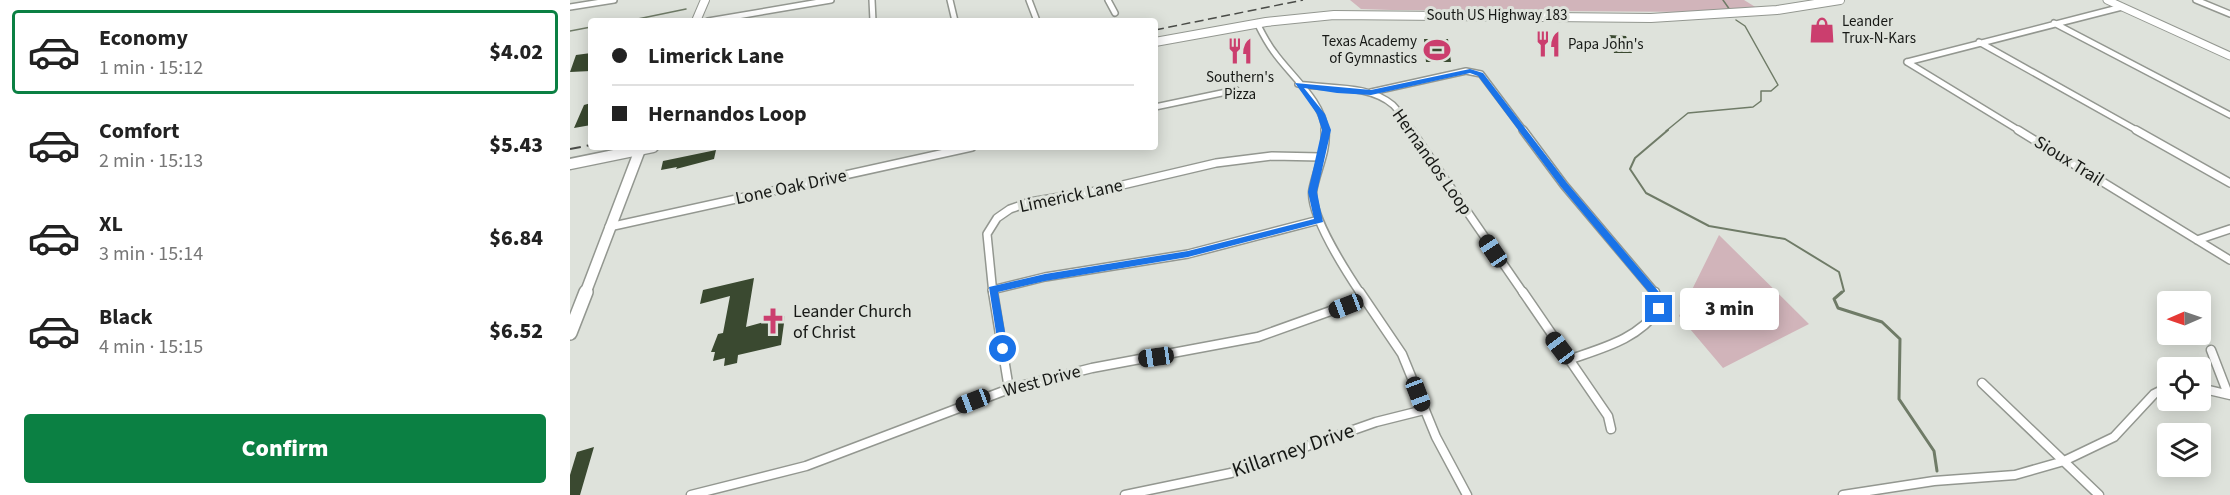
<!DOCTYPE html>
<html lang="en">
<head>
<meta charset="utf-8">
<style>
	:root { --surface:#fff; --page:#f2f2f2; --text:#222; --muted:#767676; --line:#e0e0e0; --accent:#0b8043 }
	body { margin:0; font-family:"Source Sans 3",sans-serif; background:var(--page); color:var(--text); height:100vh; display:flex; flex-direction:column; font-size:22px; white-space:nowrap }
	* { box-sizing:border-box; margin:0 }
	p { font-size:20px; color:var(--muted) }
	.icon { flex:none; width:33px; height:33px; fill:none; stroke:currentColor; stroke-width:2; stroke-linecap:round; stroke-linejoin:round }
	.map { position:relative; flex:1; overflow:hidden }
	.panel { display:flex; flex-direction:column; background:var(--surface); width:570px }
	.panel>* { flex:none }
	.hud { position:absolute; left:18px; top:18px; width:570px; height:132px; border-radius:6px; box-shadow:0 3px 15px #0003; display:grid; align-content:center; height:132px; padding:0 24px; background:var(--surface) }
	.needle { width:39px; rotate:268deg }
	.buttons { position:absolute; left:1587px; top:291px; display:grid; gap:12px }
	.buttons a { display:grid; place-items:center; width:54px; height:54px; border-radius:6px; background:var(--surface); box-shadow:0 3px 15px #0003; font-size:30px }
	.end { position:absolute; width:27px; height:27px; margin:-14px; border:8px solid #1a73e8; background:#fff; box-shadow:0 0 0 3px #fff }
	.from { border-radius:50% }
	.bubble { position:absolute; height:42px; border-radius:6px; background:var(--surface); box-shadow:0 3px 15px #0003; font-size:20px; font-weight:800; line-height:42px; text-align:center }
	.car { position:absolute; width:18px; height:36px; margin:-18px -9px; border-radius:8px; box-shadow:0 0 4px 2px #0007; background:linear-gradient(#222 24%,#8ab4d8 0 40%,#222 0 76%,#8ab4d8 0 86%,#222 0) }
	.hud b { display:flex; align-items:center; gap:21px; height:57px; font-size:22px }
	.hud b+b { border-top:2px solid var(--line) }
	.hud i { width:15px; height:15px; background:var(--text) }
	ul { padding:10px 0 0; list-style:none }
	li { display:flex; align-items:center; gap:18px; height:84px; margin:0 12px 9px; padding:0 12px; border:3px solid transparent; border-radius:6px }
	li div { flex:1 }
	li b { display:block; font-size:22px }
	li em { font-style:normal; font-weight:800 }
	li.on { border-color:var(--accent) }
	li>.icon { width:54px; height:54px; stroke-width:1.5 }
	.action { display:flex; gap:12px; margin-top:auto; padding:12px 24px }
	.action a { flex:1; height:69px; border-radius:6px; background:var(--accent); color:#fff; font-size:24px; font-weight:800; line-height:69px; text-align:center }
	main { display:flex; flex:1; min-height:0 }
	.map>svg:first-child { display:block }
	.green { fill:#d1b4ba }
	.lines { fill:none; stroke-linecap:round; stroke-linejoin:round }
	.stream-far2 { stroke:#6f7b67; stroke-width:1.5 }
	.stream-far1 { stroke:#6f7b67; stroke-width:2 }
	.stream { stroke:#6f7b67; stroke-width:3 }
	.building { fill:#3a4930 }
	.minor-far2-casing { stroke:#939790; stroke-width:8 }
	.minor-far1-casing { stroke:#939790; stroke-width:10 }
	.minor-casing { stroke:#939790; stroke-width:11 }
	.tertiary-casing { stroke:#939790; stroke-width:9 }
	.secondary-far2-casing { stroke:#939790; stroke-width:10 }
	.secondary-far1-casing { stroke:#939790; stroke-width:13 }
	.secondary-casing { stroke:#939790; stroke-width:16 }
	.primary-far1-casing { stroke:#939790; stroke-width:10 }
	.primary-casing { stroke:#939790; stroke-width:13 }
	.minor-far2 { stroke:#fff; stroke-width:5 }
	.minor-far1 { stroke:#fff; stroke-width:7 }
	.minor { stroke:#fff; stroke-width:8 }
	.tertiary { stroke:#fff; stroke-width:7 }
	.secondary-far2 { stroke:#fff; stroke-width:8 }
	.secondary-far1 { stroke:#fff; stroke-width:10 }
	.secondary { stroke:#fff; stroke-width:13 }
	.primary-far1 { stroke:#fff; stroke-width:8 }
	.primary { stroke:#fff; stroke-width:10 }
	.rail-far1 { stroke:#494b47; stroke-width:1.5; stroke-dasharray:9 4.5; stroke-linecap:butt }
	.rail { stroke:#494b47; stroke-width:2; stroke-dasharray:11 6; stroke-linecap:butt }
	.route { fill:#1a73e8 }
	.labels { text-anchor:middle; dominant-baseline:central; stroke-width:6; stroke-linejoin:round; paint-order:stroke }
	.far-street-label { font-size:15px; fill:#161815; stroke:#dee2db }
	.far-poi-label { font-size:15px; fill:#161815; stroke:#dee2db; text-anchor:start }
	.street-label { font-size:18px; fill:#161815; stroke:#dee2db }
	.poi-label { font-size:18px; fill:#161815; stroke:#dee2db; text-anchor:start }
	.near-street-label { font-size:21px; fill:#161815; stroke:#dee2db }
</style>
</head>
<body>
<main>
<section class="panel">
<ul>
<li class="on"><svg class="icon" aria-label="car" viewBox="0 0 24 24"><path d="M5 17H2v-5l4-1 3-4h7l3 4 3 1v5h-3M9 17h6M6 11h13"/><circle cx="7" cy="17" r="2"/><circle cx="17" cy="17" r="2"/></svg><div><b>Economy</b><p>1 min · 15:12</p></div><em>$4.02</em></li>
<li><svg class="icon" aria-label="car" viewBox="0 0 24 24"><path d="M5 17H2v-5l4-1 3-4h7l3 4 3 1v5h-3M9 17h6M6 11h13"/><circle cx="7" cy="17" r="2"/><circle cx="17" cy="17" r="2"/></svg><div><b>Comfort</b><p>2 min · 15:13</p></div><em>$5.43</em></li>
<li><svg class="icon" aria-label="car" viewBox="0 0 24 24"><path d="M5 17H2v-5l4-1 3-4h7l3 4 3 1v5h-3M9 17h6M6 11h13"/><circle cx="7" cy="17" r="2"/><circle cx="17" cy="17" r="2"/></svg><div><b>XL</b><p>3 min · 15:14</p></div><em>$6.84</em></li>
<li><svg class="icon" aria-label="car" viewBox="0 0 24 24"><path d="M5 17H2v-5l4-1 3-4h7l3 4 3 1v5h-3M9 17h6M6 11h13"/><circle cx="7" cy="17" r="2"/><circle cx="17" cy="17" r="2"/></svg><div><b>Black</b><p>4 min · 15:15</p></div><em>$6.52</em></li>
</ul>
<div class="action"><a>Confirm</a></div>
</section>
<div class="map">
<svg width="1660" height="495" viewBox="0 0 1660 495">
	<rect width="100%" height="100%" fill="#dee2db"/>
	<!-- green -->
	<path class="green" d="M780,0H1174L1187,8L1128,12L821,10L791,9Z
		M1149,235L1239,324L1153,368L1109,316Z"/>
	<g class="lines">
		<!-- stream-far2 -->
		<path class="stream-far2" d="M1153,0L1160,10
			M58,21L116,9
			M0,31L21,27
			M1096,131L1118,113L1183,107L1191,101V91H1201L1208,85L1175,26L1166,20"/>
		<!-- stream-far1 -->
		<path class="stream-far1" d="M1098,130L1065,158L1060,169L1076,193L1139,226L1215,239L1269,272L1274,291L1270,294"/>
		<!-- stream -->
		<path class="stream" d="M1272,292L1264,299L1268,308L1312,322L1330,339L1329,399L1364,451L1367,471"/>
	</g>
	<!-- building -->
	<path class="building" d="M1039,35L1056,36L1062,53H1044Z
		M854,39H878L881,62H856Z
		M21,53V71L0,72L6,55Z
		M21,103V125L4,128L14,105Z
		M146,150L144,159L106,169L107,167L91,170L93,161Z
		M184,278L176,327L215,316L211,345L168,355L167,363L154,366L155,358L143,361L145,352H141L148,334L153,333L160,296L130,304L133,290Z
		M24,447L10,495H0V475L7,452Z"/>
	<g class="lines">
		<!-- minor-far2 casing -->
		<g class="minor-far2-casing">
			<path id="minor-far2" d="M302,0L303,21
				M380,0L385,21
				M459,0L467,21
				M538,0L545,13
				M1626,0L1660,14
				M0,7L44,0
				M138,21L261,0
				M687,23C692,33 697,43 704,52C720,75 754,102 755,131
				M1484,23L1660,115
				M1409,42L1568,131
				M1337,62L1450,131
				M1337,62L1552,7
				M728,84C757,89 799,84 823,105C830,112 836,123 842,131
				M801,92L896,71L911,74L954,131
				M585,107L666,90"/>
		</g>
		<!-- minor-far1 casing -->
		<g class="minor-far1-casing">
			<path id="minor-far1" d="M755,130C757,151 747,169 743,189C738,213 777,273 791,294
				M841,130L954,294
				M953,130L994,185L1086,294
				M1448,130L1660,260
				M1566,130L1660,183
				M39,227L402,147
				M1627,240L1660,229
				M422,290L475,277L618,254L749,220
				M423,294L417,234L427,218L440,209L460,202L527,191L646,163L702,156L751,157"/>
		</g>
		<!-- minor casing -->
		<g class="minor-casing">
			<path id="minor" d="M423,292L439,389
				M790,292L832,354L866,437L897,495
				M953,292L1038,416L1041,429
				M1641,350L1658,394
				M998,360C1032,348 1067,340 1089,309L1085,292
				M1412,383L1529,495
				M1630,388L1660,395
				M121,495L236,466L439,389L522,368L688,337L794,299
				M555,495L661,473L806,422L854,410
				M1273,495L1364,481L1445,475L1494,461L1544,437L1584,394L1598,387"/>
		</g>
		<!-- tertiary casing -->
		<g class="tertiary-casing">
			<path id="tertiary" d="M1537,0L1660,56"/>
		</g>
		<!-- secondary-far2 casing -->
		<g class="secondary-far2-casing">
			<path id="secondary-far2" d="M126,21L135,0"/>
		</g>
		<!-- secondary-far1 casing -->
		<g class="secondary-far1-casing">
			<path id="secondary-far1" d="M15,294L71,147"/>
		</g>
		<!-- secondary casing -->
		<g class="secondary-casing">
			<path id="secondary" d="M0,333L16,292"/>
		</g>
		<!-- primary-far1 casing -->
		<g class="primary-far1-casing">
			<path id="primary-far1" d="M585,42L696,22L764,15L1081,18L1207,10L1270,0"/>
		</g>
		<!-- primary casing -->
		<g class="primary-casing">
			<path id="primary" d="M0,164L83,147"/>
		</g>
		<!-- minor-far2 -->
		<use href="#minor-far2" class="minor-far2"/>
		<!-- minor-far1 -->
		<use href="#minor-far1" class="minor-far1"/>
		<!-- minor -->
		<use href="#minor" class="minor"/>
		<!-- tertiary -->
		<use href="#tertiary" class="tertiary"/>
		<!-- secondary-far2 -->
		<use href="#secondary-far2" class="secondary-far2"/>
		<!-- secondary-far1 -->
		<use href="#secondary-far1" class="secondary-far1"/>
		<!-- secondary -->
		<use href="#secondary" class="secondary"/>
		<!-- primary-far1 -->
		<use href="#primary-far1" class="primary-far1"/>
		<!-- primary -->
		<use href="#primary" class="primary"/>
		<!-- rail-far1 -->
		<path class="rail-far1" d="M585,30L733,0"/>
		<!-- rail -->
		<path class="rail" d="M0,149L21,145"/>
	</g>
	<!-- route -->
	<path class="route" d="M900,69L913,73L997,183L1089,292L1093,312H1085L1081,295L991,187L908,76L900,73L801,95L767,93L734,88L755,114L761,130L747,192L753,222L618,257L475,281L428,292L438,349L433,353L429,352L419,287L475,274L618,251L744,219L738,192L752,130L747,114L725,83L801,90Z"/>
	<!-- icons -->
	<defs>
		<g id="shop-bare" transform="scale(2.07)"><path d="M-5-2.5h2.3a2.7 3.5 0 0 1 5.4 0H5L5.5 6h-11ZM-1.5-2.5h3a1.5 2.3 0 0 0-3 0Z" fill="#cb3e6e" stroke="#dee2db" stroke-width="2.5" paint-order="stroke"/></g>
		<g id="restaurant-bare" transform="scale(2.07)"><path d="M-5-6h1v4h1v-4h1v4h1v-4h1v5L-1.5 .5V6h-2V.5L-5-1ZM5-6V6H3V1.5H1.5Q1.5-4 5-6Z" fill="#cb3e6e" stroke="#dee2db" stroke-width="2.5" paint-order="stroke"/></g>
		<g id="stadium-bare" transform="scale(2.07)"><path d="M0-5a6.5 5 0 1 0 0 10a6.5 5 0 1 0 0-10ZM-3.5-1.8h7v3.6h-7Z" fill="#cb3e6e" stroke="#dee2db" stroke-width="2.5" paint-order="stroke"/></g>
		<g id="church-bare" transform="scale(2.07)"><path d="M-1.2-6h2.4v3.5h3.3v2.4h-3.3V6h-2.4V-.1h-3.3v-2.4h3.3Z" fill="#cb3e6e" stroke="#dee2db" stroke-width="2.5" paint-order="stroke"/></g>
	</defs>
	<g fill-rule="evenodd">
		<use href="#shop-bare" x="1252" y="30"/>
		<use href="#restaurant-bare" x="978" y="44"/>
		<use href="#stadium-bare" x="867" y="50"/>
		<use href="#restaurant-bare" x="670" y="51"/>
		<use href="#church-bare" x="203" y="321"/>
	</g>
	<g class="labels">
		<!-- far-street labels -->
		<g class="far-street-label">
			<text x="927" y="15">South US Highway 183</text>
		</g>
		<!-- far-poi labels -->
		<g class="far-poi-label">
			<text x="1272" y="21">Leander<tspan x="1272" dy="17">Trux-N-Kars</tspan></text>
			<text x="847" y="41" text-anchor="end">Texas Academy<tspan x="847" dy="17">of Gymnastics</tspan></text>
			<text x="998" y="44">Papa John's</text>
			<text x="670" y="77" text-anchor="middle">Southern's<tspan x="670" dy="17">Pizza</tspan></text>
		</g>
		<!-- street labels -->
		<g class="street-label">
			<text transform="translate(1499 161) rotate(32)">Sioux Trail</text>
			<text transform="translate(862 162) rotate(55)">Hernandos Loop</text>
			<text transform="translate(221 187) rotate(-12)">Lone Oak Drive</text>
			<text transform="translate(501 196) rotate(-12)">Limerick Lane</text>
			<text transform="translate(472 381) rotate(-15)">West Drive</text>
		</g>
		<!-- poi labels -->
		<g class="poi-label">
			<text x="223" y="311">Leander Church<tspan x="223" dy="21">of Christ</tspan></text>
		</g>
		<!-- near-street labels -->
		<g class="near-street-label">
			<text transform="translate(723 450) rotate(-19)">Killarney Drive</text>
		</g>
	</g>
</svg>
<div class="buttons">
<a><svg class="needle" viewBox="-14 -14 28 28"><path d="M0-13l5 13h-10z" fill="#e53935"/><path d="M0 13l5-13h-10z" fill="#767676"/></svg></a>
<a><svg class="icon" aria-label="locate" viewBox="0 0 24 24"><circle cx="12" cy="12" r="6"/><path d="M12 2v4M12 18v4M2 12h4M18 12h4"/></svg></a>
<a><svg class="icon" aria-label="layers" viewBox="0 0 24 24"><path d="M12 4l9 5-9 5-9-5zM3 14l9 5 9-5"/></svg></a>
</div>
<i class="end from" style="left:433px;top:349px"></i>
<i class="end" style="left:1089px;top:309px"></i>
<div class="bubble" style="left:1110px;top:288px;width:99px">3 min</div>
<i class="car" style="left:923px;top:251px;rotate:326deg"></i>
<i class="car" style="left:776px;top:306px;rotate:249deg"></i>
<i class="car" style="left:990px;top:348px;rotate:323deg"></i>
<i class="car" style="left:586px;top:357px;rotate:262deg"></i>
<i class="car" style="left:848px;top:394px;rotate:159deg"></i>
<i class="car" style="left:403px;top:401px;rotate:249deg"></i>
<div class="hud">
<b><i class="from"></i>Limerick Lane</b>
<b><i></i>Hernandos Loop</b>
</div>
</div>
</main>
</body>
</html>
